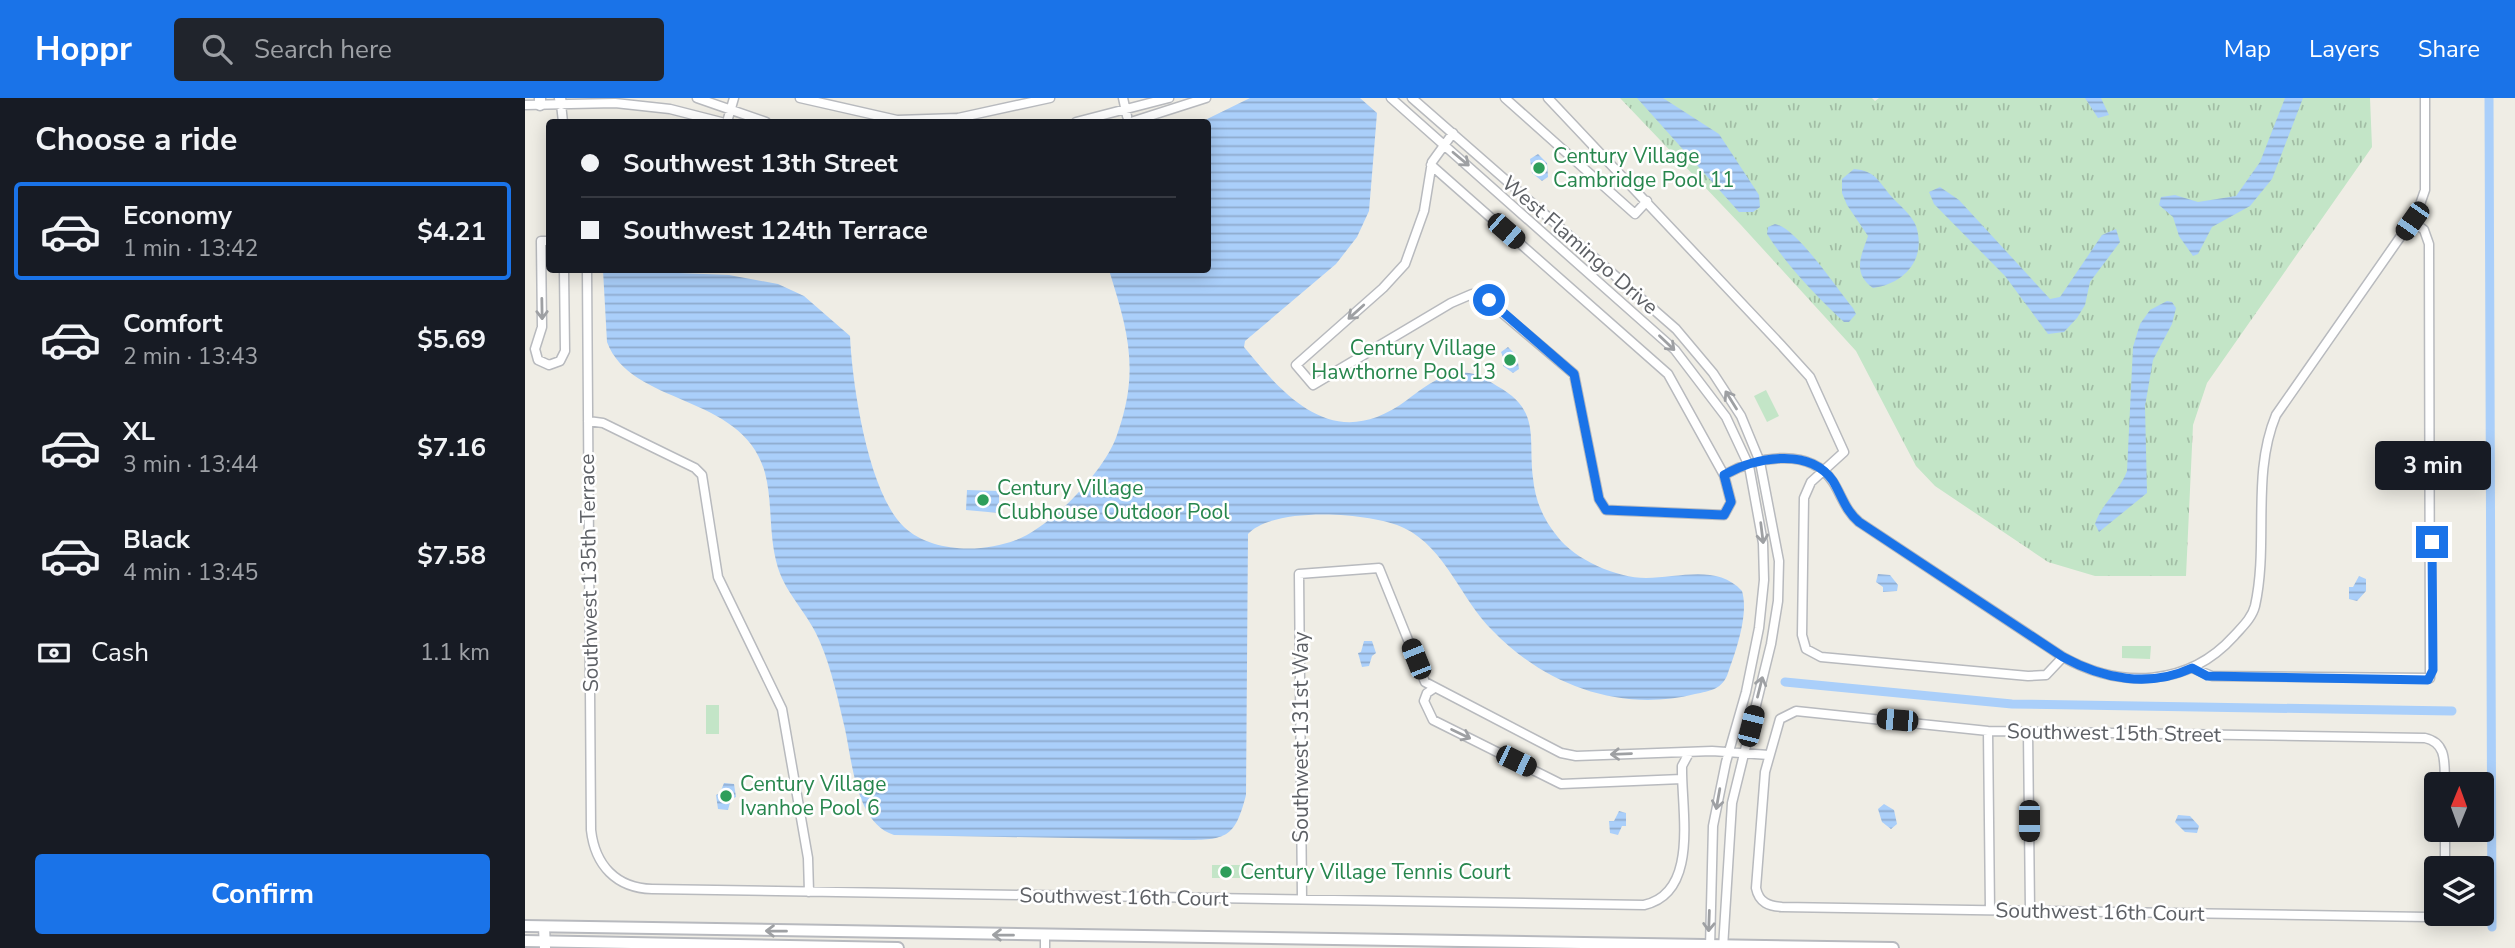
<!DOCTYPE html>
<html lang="en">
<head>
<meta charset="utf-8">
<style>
	:root { --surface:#171b24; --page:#20242c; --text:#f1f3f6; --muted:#9ea1a6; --line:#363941; --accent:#1a73e8 }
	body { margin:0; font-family:"Nunito Sans",sans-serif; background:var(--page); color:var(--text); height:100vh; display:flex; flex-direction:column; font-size:26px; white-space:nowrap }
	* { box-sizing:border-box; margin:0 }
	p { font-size:23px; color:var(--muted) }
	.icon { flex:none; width:38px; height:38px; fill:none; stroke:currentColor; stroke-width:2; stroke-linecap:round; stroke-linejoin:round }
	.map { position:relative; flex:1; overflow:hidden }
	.details { display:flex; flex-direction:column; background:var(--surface); width:525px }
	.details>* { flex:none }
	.hud { position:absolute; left:21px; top:21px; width:665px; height:154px; border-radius:7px; box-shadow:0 4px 18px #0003; display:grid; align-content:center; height:154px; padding:0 35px; background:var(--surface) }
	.needle { width:46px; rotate:1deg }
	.fabs { position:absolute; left:1899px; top:674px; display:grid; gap:14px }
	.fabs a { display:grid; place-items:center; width:70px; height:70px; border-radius:7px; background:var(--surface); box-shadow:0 4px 18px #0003; font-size:35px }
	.end { position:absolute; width:32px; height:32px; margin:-16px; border:9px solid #1a73e8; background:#fff; box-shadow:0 0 0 4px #fff }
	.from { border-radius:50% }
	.bubble { position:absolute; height:49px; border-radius:7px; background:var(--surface); box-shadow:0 4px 18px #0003; font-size:23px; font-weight:700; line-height:49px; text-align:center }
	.car { position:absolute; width:21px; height:42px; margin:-21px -10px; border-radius:9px; box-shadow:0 0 5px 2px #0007; background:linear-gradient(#222 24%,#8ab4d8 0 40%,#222 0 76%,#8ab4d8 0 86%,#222 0) }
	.hud b { display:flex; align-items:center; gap:24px; height:66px; font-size:26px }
	.hud b+b { border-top:2px solid var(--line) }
	.hud i { width:18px; height:18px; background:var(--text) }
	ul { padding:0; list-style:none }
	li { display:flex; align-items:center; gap:21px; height:98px; margin:0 14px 10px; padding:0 21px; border:4px solid transparent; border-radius:7px }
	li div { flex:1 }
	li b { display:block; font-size:26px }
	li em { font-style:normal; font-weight:700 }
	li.selected { border-color:var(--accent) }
	li>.icon { width:63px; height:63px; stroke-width:1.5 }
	h2 { padding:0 35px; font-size:32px; line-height:84px }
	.pay { display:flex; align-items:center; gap:18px; height:77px; padding:0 35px; font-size:26px }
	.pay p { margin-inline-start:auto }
	.action { display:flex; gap:14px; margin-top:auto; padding:14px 35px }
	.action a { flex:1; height:80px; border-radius:7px; background:var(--accent); color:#fff; font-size:28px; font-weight:700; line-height:80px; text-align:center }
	header { display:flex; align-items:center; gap:42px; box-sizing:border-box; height:98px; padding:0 35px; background:var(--accent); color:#fff }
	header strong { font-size:33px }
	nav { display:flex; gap:38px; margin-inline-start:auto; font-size:24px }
	.search { width:490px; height:63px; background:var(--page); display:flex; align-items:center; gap:18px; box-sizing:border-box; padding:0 24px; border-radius:7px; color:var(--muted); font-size:26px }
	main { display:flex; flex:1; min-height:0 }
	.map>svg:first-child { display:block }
	.grass { fill:url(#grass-tufts) }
	.pitch { fill:#c3e5c7 }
	.water { fill:url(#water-rules) }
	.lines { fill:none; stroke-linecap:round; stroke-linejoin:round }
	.canal { stroke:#aacffa; stroke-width:9 }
	.minor-casing { stroke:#b8babe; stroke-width:11 }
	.tertiary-casing { stroke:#b8babe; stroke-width:13 }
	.secondary-casing { stroke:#b7b9be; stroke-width:14 }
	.minor { stroke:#fff; stroke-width:8 }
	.tertiary { stroke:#fff; stroke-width:10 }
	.secondary { stroke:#fff; stroke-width:10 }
	.oneway { stroke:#9ea0a3 }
	.route { stroke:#1a73e8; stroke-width:9 }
	.leisure-dot { fill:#2e9e5b; stroke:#fff; stroke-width:2.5 }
	.labels { text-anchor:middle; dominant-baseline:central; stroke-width:5; stroke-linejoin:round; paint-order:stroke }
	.leisure-label { font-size:21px; fill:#27864d; stroke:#fff; text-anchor:start }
	.street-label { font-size:21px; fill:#5d6065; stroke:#fff }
</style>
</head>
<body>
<header>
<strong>Hoppr</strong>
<div class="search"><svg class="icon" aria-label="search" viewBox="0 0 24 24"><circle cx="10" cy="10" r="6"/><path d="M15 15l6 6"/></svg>Search here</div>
<nav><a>Map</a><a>Layers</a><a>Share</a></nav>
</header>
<main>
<section class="details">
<h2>Choose a ride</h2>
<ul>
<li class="selected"><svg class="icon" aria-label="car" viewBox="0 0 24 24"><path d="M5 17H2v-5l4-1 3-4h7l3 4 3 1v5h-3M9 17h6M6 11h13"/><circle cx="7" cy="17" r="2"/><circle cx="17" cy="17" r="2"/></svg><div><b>Economy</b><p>1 min · 13:42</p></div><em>$4.21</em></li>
<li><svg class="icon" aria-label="car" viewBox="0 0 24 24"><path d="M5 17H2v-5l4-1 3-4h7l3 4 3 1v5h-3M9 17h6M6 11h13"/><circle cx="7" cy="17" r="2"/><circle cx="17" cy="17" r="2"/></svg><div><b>Comfort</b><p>2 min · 13:43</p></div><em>$5.69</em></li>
<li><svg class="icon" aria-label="car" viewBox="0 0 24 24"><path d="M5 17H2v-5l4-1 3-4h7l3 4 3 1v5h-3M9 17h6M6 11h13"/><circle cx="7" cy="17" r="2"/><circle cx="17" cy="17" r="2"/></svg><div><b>XL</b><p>3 min · 13:44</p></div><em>$7.16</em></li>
<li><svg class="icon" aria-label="car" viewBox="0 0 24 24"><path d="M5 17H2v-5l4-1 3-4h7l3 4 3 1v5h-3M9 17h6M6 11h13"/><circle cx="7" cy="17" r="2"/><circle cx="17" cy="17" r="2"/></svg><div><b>Black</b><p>4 min · 13:45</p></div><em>$7.58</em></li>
</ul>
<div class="pay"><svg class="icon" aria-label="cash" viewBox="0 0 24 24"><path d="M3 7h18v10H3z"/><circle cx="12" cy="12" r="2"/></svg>Cash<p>1.1 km</p></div>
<div class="action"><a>Confirm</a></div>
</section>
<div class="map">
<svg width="1990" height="850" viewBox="0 0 1990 850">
	<defs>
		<pattern id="grass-tufts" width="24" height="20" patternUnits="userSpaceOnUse" patternTransform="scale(1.75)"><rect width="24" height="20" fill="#c3e5c7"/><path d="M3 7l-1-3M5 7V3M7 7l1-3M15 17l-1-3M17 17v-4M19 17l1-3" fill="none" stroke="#a2bda5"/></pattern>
		<pattern id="water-rules" width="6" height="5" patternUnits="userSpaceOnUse" patternTransform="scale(1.75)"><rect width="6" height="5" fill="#aacffa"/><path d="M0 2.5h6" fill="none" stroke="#8eabce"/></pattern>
	</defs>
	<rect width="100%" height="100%" fill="#efede5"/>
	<!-- grass -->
	<path class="grass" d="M1095,0H1347L1350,3L1354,0H1845L1847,49L1682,285L1668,327L1661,478H1570L1523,464L1410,388L1391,368L1331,253L1216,127Z"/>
	<!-- pitch -->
	<path class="pitch" d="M1241,292L1254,318L1242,324L1229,298Z
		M1597,548H1626L1625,561L1597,560Z
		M181,607H194V636H181Z
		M687,767H715V780H687Z"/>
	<!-- water -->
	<path class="water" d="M725,0H835L852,15L844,113L832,139L811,166L720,243L719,249C763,303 811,355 882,302C899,289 920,272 944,275C954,276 964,283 972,288C1016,312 1003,339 1008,380C1010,402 1018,421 1032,438C1050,462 1092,480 1121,480C1154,480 1192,466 1217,493C1224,516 1211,553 1203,575C1198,591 1185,593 1170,596C1096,615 1020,587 968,533C936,502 921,450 879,430C846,414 748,408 723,436L721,697C710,740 701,742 659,742L369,737C331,725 327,663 320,631C313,602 307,572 295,544C285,518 261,496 253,470C243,437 248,405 240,375C219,295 106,309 82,244L78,172L204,177L253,186L279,198L325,238C327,285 343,395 379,429C407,455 457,455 491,442C526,429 580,373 592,337C615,273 603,233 584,172H682V24H676Z
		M1112,0H1138L1194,36L1234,97L1235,109L1228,114H1214Z
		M1560,0H1576L1584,17L1573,20Z
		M1760,0H1778L1747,81L1725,108L1687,129L1673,156L1668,158L1654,138L1648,119L1634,107L1636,99L1650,97L1673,104L1711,98L1735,64Z
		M1013,56L1022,65L1023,79L1017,83L1007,75L1005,61Z
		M1329,71C1351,73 1353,83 1366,98C1374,107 1387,117 1391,128C1402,161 1379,186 1348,190C1327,175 1336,158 1343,138L1322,107L1317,95V81Z
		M1415,89L1434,102L1525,201L1535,199L1577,137L1591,131L1595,144L1565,184L1560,207L1552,220L1539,234L1523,236L1480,178L1409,106L1404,94Z
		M1250,126C1272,130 1312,191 1328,210L1331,216L1324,224H1319C1291,198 1263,169 1242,136L1243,129Z
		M1642,203L1647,204L1651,210L1647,226L1628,262L1620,308L1622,395L1574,434L1570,426C1576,406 1595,393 1602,373L1608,249L1615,226L1625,212Z
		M983,249L992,258L994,271L988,275L978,268L980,264L976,254Z
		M442,392L474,393V415L441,412Z
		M1353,476L1365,477L1373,487L1372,493L1358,494V489L1351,484Z
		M1834,478L1841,481V493L1832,503L1824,501V489H1828Z
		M839,543H847L851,555L847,558L844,568L837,569L833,555L836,554Z
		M199,685L209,686L211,699L206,701L203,712L193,711L191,697L195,695Z
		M1359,706L1369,712L1372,726L1366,731L1357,724L1353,711Z
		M1094,713L1101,715V728H1097L1093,737L1085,735L1084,723H1089Z
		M1653,717L1665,718L1674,728L1672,735L1660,734L1650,724Z"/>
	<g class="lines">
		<!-- canal -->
		<path class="canal" d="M1964,0L1967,829
			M1260,584L1487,606L1927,613"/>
		<!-- minor casing -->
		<g class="minor-casing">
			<path id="minor" d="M172,0L241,24
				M275,0L372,22L433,20L525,0
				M598,0L602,18
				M866,0L1150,252L1201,319L1224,368L1238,445L1239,482L1234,530L1221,594L1201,664L1188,728L1185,850
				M887,0L1151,231L1188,275L1216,318L1235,364L1254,463L1253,503L1246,546L1207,705L1198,850
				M980,0L1110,116L1122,103
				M1023,0L1256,247L1285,279L1319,354L1286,384L1279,400L1277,537L1281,551L1296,559L1503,578L1521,577L1538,559
				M36,6L38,24
				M0,7L90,5L145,11L196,24
				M202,24L209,0
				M551,24L644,0
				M606,24L681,0
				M928,35L907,64L899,113L880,166L858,190L771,267L788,287L926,205L947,196L956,197L1049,276L1074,401L1081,412L1199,417L1206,404L1199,377C1229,360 1284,347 1308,384C1317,398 1320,412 1334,424L1538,559C1595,591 1663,589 1709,538C1717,529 1727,520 1730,508C1744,445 1726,377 1751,317L1892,115L1900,92V0
				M906,67L1143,276L1199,377
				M24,143H16L17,229L10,251L13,262L24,267L35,263L40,253L39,172
				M62,172L66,732C70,767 91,790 127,791L1119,807C1175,795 1156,711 1157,668L1164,655
				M63,323L78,325L170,370L177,377L193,479L257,611L283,760L284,794
				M1667,570L1687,578L1905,580L1904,146L1899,132L1887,123
				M908,591L902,595L899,603L908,622L1036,686L1157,681
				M1463,633L1465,812
				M1503,634L1505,812
				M1920,732V770
				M777,801L774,476L854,470L900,584L1036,655L1051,658L1187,653L1244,657
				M1912,816L1903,819L1257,809C1244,808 1234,805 1231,790L1240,674L1255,621L1271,613L1463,633L1900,640C1923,645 1919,667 1920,686
				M520,838V850"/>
		</g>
		<!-- tertiary casing -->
		<g class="tertiary-casing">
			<path id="tertiary" d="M15,0V7
				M35,0L36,6
				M19,829L20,850"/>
		</g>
		<!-- secondary casing -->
		<g class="secondary-casing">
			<path id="secondary" d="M0,828L1368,850
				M0,843L373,850"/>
		</g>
		<!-- minor -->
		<use href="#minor" class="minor"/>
		<!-- tertiary -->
		<use href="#tertiary" class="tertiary"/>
		<!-- secondary -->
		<use href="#secondary" class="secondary"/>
	</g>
	<!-- one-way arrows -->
	<defs><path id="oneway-shaft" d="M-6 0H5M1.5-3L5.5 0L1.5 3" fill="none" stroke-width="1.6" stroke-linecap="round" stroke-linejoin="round" transform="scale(1.75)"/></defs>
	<g class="oneway">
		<use href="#oneway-shaft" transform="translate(936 61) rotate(40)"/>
		<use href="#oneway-shaft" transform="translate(17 211) rotate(89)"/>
		<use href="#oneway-shaft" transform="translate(831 214) rotate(138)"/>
		<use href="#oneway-shaft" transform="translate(1142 245) rotate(44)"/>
		<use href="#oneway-shaft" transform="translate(1206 302) rotate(-122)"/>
		<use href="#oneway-shaft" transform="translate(1237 435) rotate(83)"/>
		<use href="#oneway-shaft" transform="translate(1235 589) rotate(-76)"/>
		<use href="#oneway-shaft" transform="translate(936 636) rotate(26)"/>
		<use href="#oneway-shaft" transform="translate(1096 656) rotate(178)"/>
		<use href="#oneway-shaft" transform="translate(1193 701) rotate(100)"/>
		<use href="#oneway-shaft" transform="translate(1184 823) rotate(92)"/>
		<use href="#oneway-shaft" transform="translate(251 833) rotate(-179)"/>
		<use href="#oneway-shaft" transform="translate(478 837) rotate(-179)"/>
	</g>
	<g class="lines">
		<!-- route -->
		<path class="route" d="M964,202L1049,276L1074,401L1081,412L1199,417L1206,404L1199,377C1229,360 1284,348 1308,383C1317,398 1320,412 1334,424L1538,559C1578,581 1624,590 1667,570L1682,578L1903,582L1908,572L1907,444"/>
	</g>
	<!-- markers -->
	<g class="leisure-dot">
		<circle cx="1014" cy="70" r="7"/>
		<circle cx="985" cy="262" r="7"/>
		<circle cx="458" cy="402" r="7"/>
		<circle cx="201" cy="698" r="7"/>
		<circle cx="701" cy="774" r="7"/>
	</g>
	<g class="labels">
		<!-- leisure labels -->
		<g class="leisure-label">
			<text x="1028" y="58">Century Village<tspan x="1028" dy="24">Cambridge Pool 11</tspan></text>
			<text x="971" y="250" text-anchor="end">Century Village<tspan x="971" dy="24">Hawthorne Pool 13</tspan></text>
			<text x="472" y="390">Century Village<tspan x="472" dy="24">Clubhouse Outdoor Pool</tspan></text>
			<text x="215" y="686">Century Village<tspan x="215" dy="24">Ivanhoe Pool 6</tspan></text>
			<text x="715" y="774">Century Village Tennis Court</text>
		</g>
		<!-- street labels -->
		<g class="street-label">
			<text transform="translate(1055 147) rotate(41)">West Flamingo Drive</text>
			<text transform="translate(64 475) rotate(-91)">Southwest 135th Terrace</text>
			<text transform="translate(1589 635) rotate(1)">Southwest 15th Street</text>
			<text transform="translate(776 639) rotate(-90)">Southwest 131st Way</text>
			<text transform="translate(599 799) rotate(1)">Southwest 16th Court</text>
			<text transform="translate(1575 814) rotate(1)">Southwest 16th Court</text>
		</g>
	</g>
</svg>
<div class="fabs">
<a><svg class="needle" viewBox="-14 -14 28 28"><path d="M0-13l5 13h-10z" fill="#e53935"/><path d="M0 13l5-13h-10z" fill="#9ea1a6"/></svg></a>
<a><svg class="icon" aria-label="layers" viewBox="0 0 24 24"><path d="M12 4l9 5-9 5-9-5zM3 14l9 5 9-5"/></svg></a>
</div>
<i class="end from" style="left:964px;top:202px"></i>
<i class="end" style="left:1907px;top:444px"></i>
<div class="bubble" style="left:1850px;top:343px;width:116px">3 min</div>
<i class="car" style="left:1887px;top:123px;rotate:215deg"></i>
<i class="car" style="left:981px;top:133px;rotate:131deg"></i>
<i class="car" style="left:891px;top:561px;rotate:338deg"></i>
<i class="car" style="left:1372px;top:622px;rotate:275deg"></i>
<i class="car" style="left:1226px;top:628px;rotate:14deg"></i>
<i class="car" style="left:991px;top:663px;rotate:116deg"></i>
<i class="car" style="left:1504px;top:723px;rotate:180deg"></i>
<div class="hud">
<b><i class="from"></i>Southwest 13th Street</b>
<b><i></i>Southwest 124th Terrace</b>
</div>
</div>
</main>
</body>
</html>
